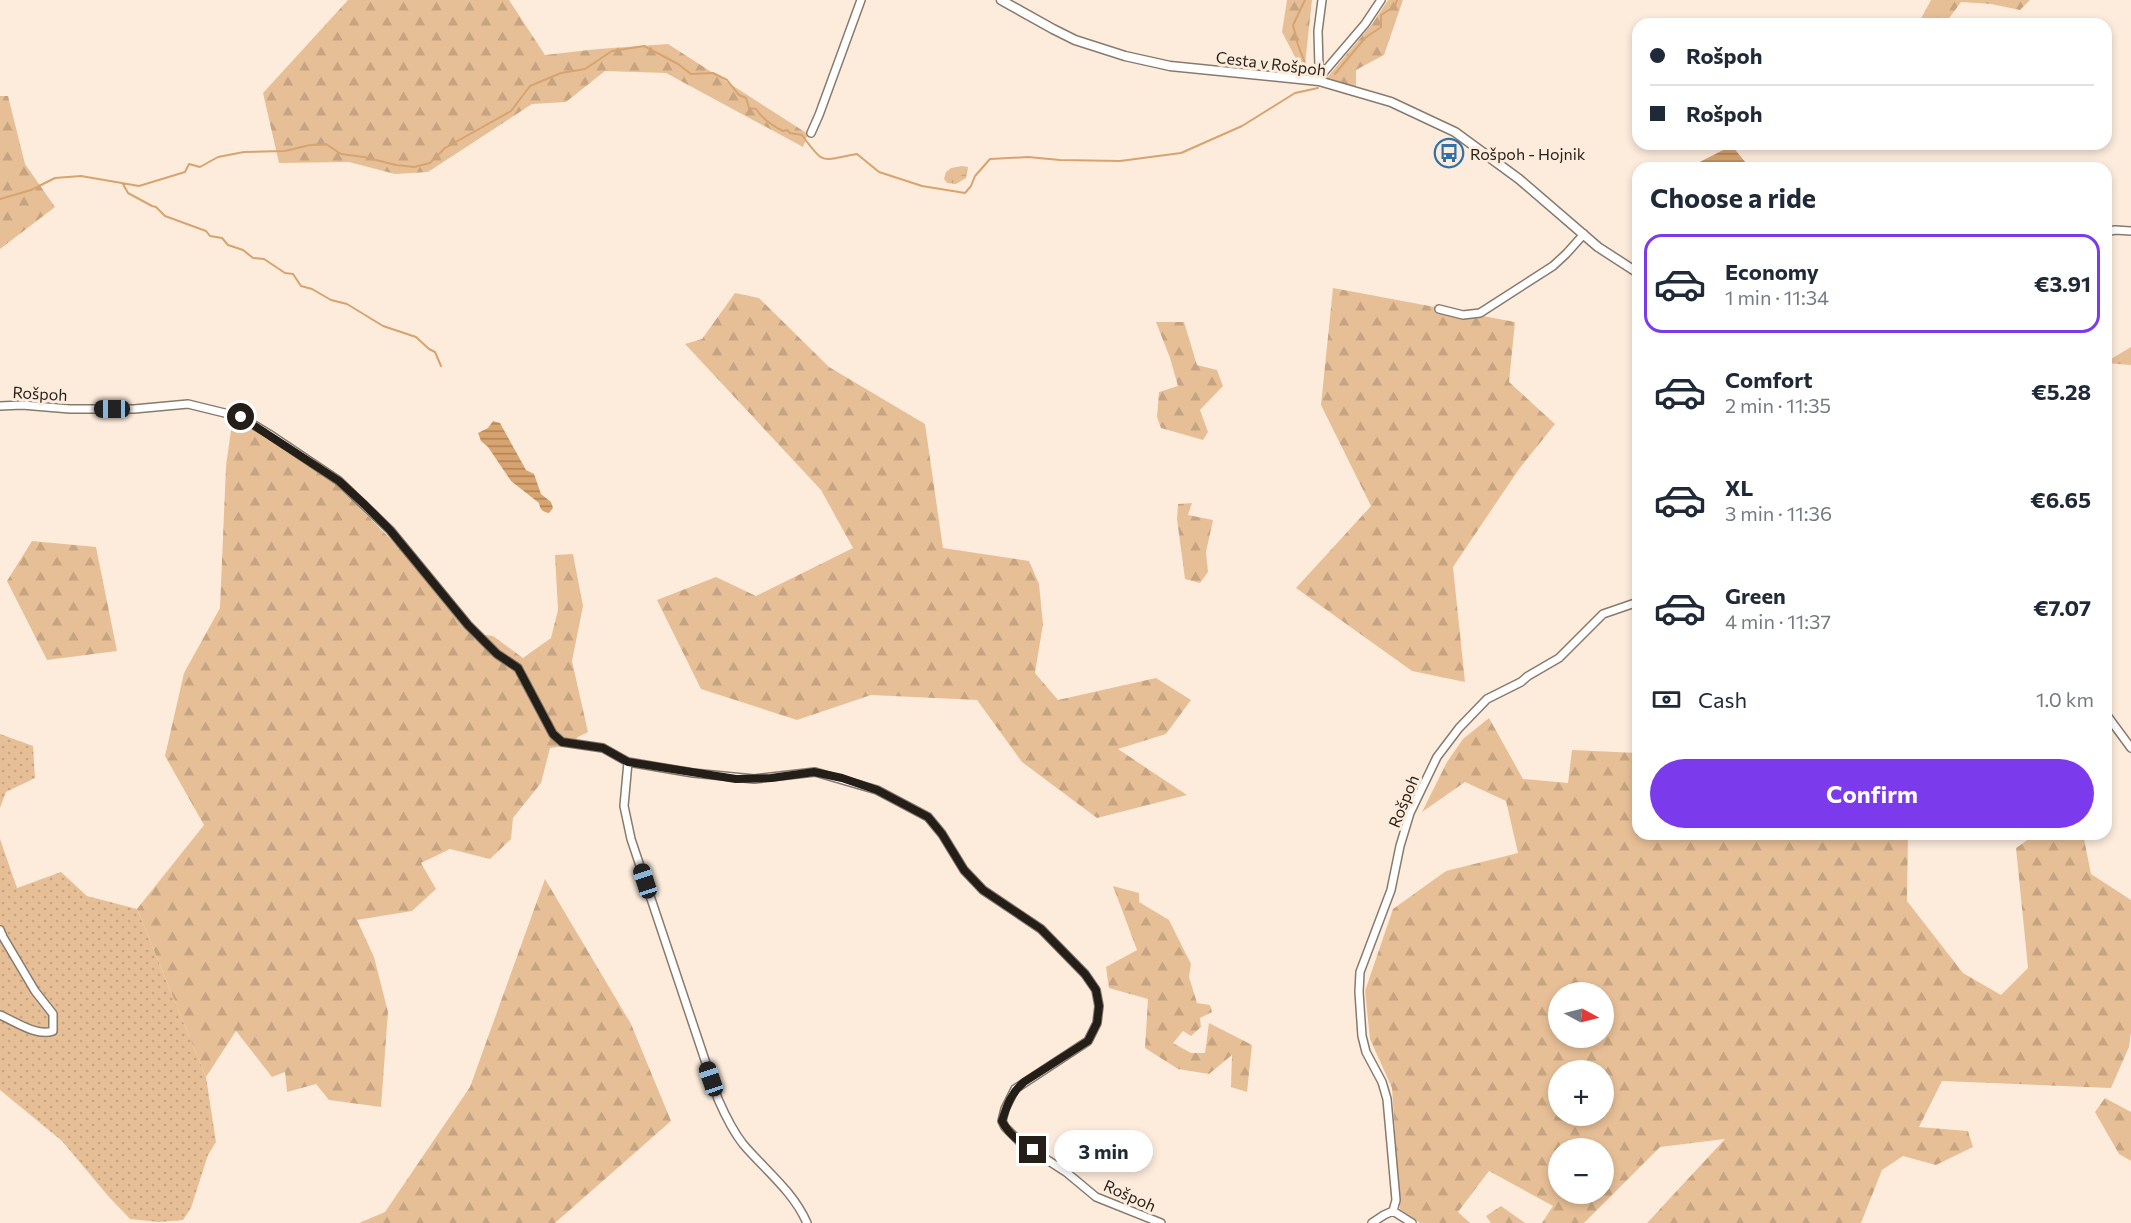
<!DOCTYPE html>
<html lang="en">
<head>
<meta charset="utf-8">
<style>
	:root { --surface:#fff; --page:#f6f6f7; --text:#1f2937; --muted:#747a83; --line:#e0e1e3; --accent:#7c3aed }
	body { margin:0; font-family:Commissioner,sans-serif; background:var(--page); color:var(--text); height:100vh; display:flex; flex-direction:column; font-size:22px; white-space:nowrap }
	* { box-sizing:border-box; margin:0 }
	p { font-size:20px; color:var(--muted) }
	.icon { flex:none; width:33px; height:33px; fill:none; stroke:currentColor; stroke-width:2; stroke-linecap:round; stroke-linejoin:round }
	.map { position:relative; flex:1; overflow:hidden }
	.side { position:absolute; left:1632px; top:162px; width:480px; height:678px; display:flex; flex-direction:column; background:var(--surface); border-radius:18px; box-shadow:0 3px 9px #0003 }
	.side>* { flex:none }
	.banner { position:absolute; left:1632px; top:18px; width:480px; height:132px; border-radius:18px; box-shadow:0 3px 9px #0003; display:grid; align-content:center; height:132px; padding:0 18px; background:var(--surface) }
	.needle { width:39px; rotate:97deg }
	.controls { position:absolute; left:1548px; top:982px; display:grid; gap:12px }
	.controls a { display:grid; place-items:center; width:66px; height:66px; border-radius:50%; background:var(--surface); box-shadow:0 3px 9px #0003; font-size:30px }
	.end { position:absolute; width:27px; height:27px; margin:-14px; border:8px solid #241e18; background:#fff; box-shadow:0 0 0 3px #fff }
	.from { border-radius:50% }
	.bubble { position:absolute; height:42px; border-radius:21px; background:var(--surface); box-shadow:0 3px 9px #0003; font-size:20px; font-weight:700; line-height:42px; text-align:center }
	.car { position:absolute; width:18px; height:36px; margin:-18px -9px; border-radius:8px; box-shadow:0 0 4px 2px #0007; background:linear-gradient(#222 24%,#8ab4d8 0 40%,#222 0 76%,#8ab4d8 0 86%,#222 0) }
	.banner b { display:flex; align-items:center; gap:21px; height:57px; font-size:22px }
	.banner b+b { border-top:2px solid var(--line) }
	.banner i { width:15px; height:15px; background:var(--text) }
	ul { padding:0; list-style:none }
	li { display:flex; align-items:center; gap:18px; height:99px; margin:0 12px 9px; padding:0 6px; border:3px solid transparent; border-radius:18px }
	li div { flex:1 }
	li b { display:block; font-size:22px }
	li em { font-style:normal; font-weight:700 }
	li.selected { border-color:var(--accent) }
	li>.icon { width:54px; height:54px; stroke-width:1.5 }
	h2 { padding:0 18px; font-size:27px; line-height:72px }
	.pay { display:flex; align-items:center; gap:15px; height:66px; padding:0 18px; font-size:22px }
	.pay p { margin-inline-start:auto }
	.cta { display:flex; gap:12px; margin-top:auto; padding:12px 18px }
	.cta a { flex:1; height:69px; border-radius:36px; background:var(--accent); color:#fff; font-size:24px; font-weight:700; line-height:69px; text-align:center }
	.map>svg:first-child { display:block }
	.grass { fill:url(#grass-dots) }
	.forest { fill:url(#forest-firs); fill-rule:evenodd }
	.wetland { fill:url(#wetland-marsh) }
	.water { fill:url(#water-rules) }
	.lines { fill:none; stroke-linecap:round; stroke-linejoin:round }
	.stream { stroke:#d7a36e; stroke-width:2 }
	.minor-casing { stroke:#897a6c; stroke-width:10 }
	.tertiary-casing { stroke:#897a6c; stroke-width:11 }
	.minor { stroke:#fff; stroke-width:7 }
	.tertiary { stroke:#fff; stroke-width:8 }
	.route { stroke:#241e18; stroke-width:8 }
	.labels { text-anchor:middle; dominant-baseline:central; stroke-width:6; stroke-linejoin:round; paint-order:stroke }
	.street-label { font-size:16px; fill:#241e18; stroke:#fdecdc }
	.poi-label { font-size:16px; fill:#241e18; stroke:#fdecdc; text-anchor:start }
</style>
</head>
<body>
<div class="map">
<svg width="2131" height="1223" viewBox="0 0 2131 1223">
	<defs>
		<pattern id="grass-dots" width="8" height="8" patternUnits="userSpaceOnUse" patternTransform="scale(1.5)"><rect width="8" height="8" fill="#e7bf97"/><path d="M2 2h.1M6 6h.1" fill="none" stroke="#c6a481" stroke-width="1.8" stroke-linecap="round"/></pattern>
		<pattern id="forest-firs" width="22" height="20" patternUnits="userSpaceOnUse" patternTransform="scale(1.5)"><rect width="22" height="20" fill="#e7bf97"/><path d="M5 1l3.5 6h-7zM16 11l3.5 6h-7z" fill="#c6a481"/></pattern>
		<pattern id="wetland-marsh" width="20" height="14" patternUnits="userSpaceOnUse" patternTransform="scale(1.5)"><rect width="20" height="14" fill="#e7bf97"/><path d="M1 5h8M5 5V1M11 12h8M15 12V8" fill="none" stroke="#c6a481"/></pattern>
		<pattern id="water-rules" width="6" height="5" patternUnits="userSpaceOnUse" patternTransform="scale(1.5)"><rect width="6" height="5" fill="#d7a36e"/><path d="M0 2.5h6" fill="none" stroke="#ae8459"/></pattern>
	</defs>
	<rect width="100%" height="100%" fill="#fdecdc"/>
	<!-- grass -->
	<path class="grass" d="M0,734L33,746L35,778L6,792L0,808Z
		M0,839L17,888L61,872L87,896L137,909L206,1077L216,1142L208,1155L191,1208L183,1220L159,1222L130,1219L109,1197L62,1141L0,1090Z"/>
	<!-- forest -->
	<path class="forest" d="M348,0H509L545,55L598,49L668,44L808,134L803,147L666,73L605,71L566,102L532,104L428,172L395,174L349,162L279,163L263,93Z
		M1287,0H1312L1304,74L1282,32Z
		M1388,0H1403L1384,55L1356,70V87L1326,79L1372,24Z
		M1931,0H2030L2020,10L1991,4L1961,2L1945,24H1918Z
		M0,96H8L25,164L55,207L0,249Z
		M1333,288L1515,322L1509,382L1555,424L1519,469L1453,567L1465,682L1412,671L1296,588L1371,506L1321,405Z
		M735,293L759,298L829,367L925,424L943,548L1029,561L1039,584L1043,624L1035,673L1058,700L1156,678L1191,700L1166,734L1118,749L1187,795L1097,818L1022,762L977,700L871,695L797,720L701,689L657,600L716,577L756,596L853,548L821,490L685,344L702,339Z
		M1156,322H1184L1197,365L1217,370L1223,386L1200,410L1208,432L1203,440L1161,428L1157,417L1159,392L1178,386L1170,358Z
		M2131,347V365L2106,363V362Z
		M232,423L259,431L337,484L430,580L469,633L493,636L523,658L551,638L558,610L555,555L573,554L583,606L572,661L588,732L578,737L572,745L550,748L541,783L513,818L511,839L490,859L450,849L421,863L436,889L412,911L357,920L374,957L388,1012L381,1107L329,1100L316,1084L287,1092L285,1072L272,1077L236,1031L206,1077L137,909L204,825L165,756L184,673L220,608L226,466Z
		M1192,503L1188,515L1213,520L1206,552L1208,572L1200,583L1185,579L1177,519L1178,504Z
		M32,541L96,547L117,651L47,660L7,581Z
		M1489,718L1523,779L1568,783L1572,750L1638,753V769L1632,803L1638,810V834H1908L1907,901L1963,973L2001,995L2028,968L2016,848L2036,834H2083L2091,874L2131,900V1032L2129,1047L2111,1088L1942,1081L1919,1127L1968,1131L1973,1147L1936,1165L1903,1156L1882,1170L1861,1223H1647L1725,1139L1660,1147L1584,1223H1542L1553,1206L1489,1171L1458,1212L1470,1223H1420L1400,1209L1392,1088L1370,1039L1365,991L1393,909L1446,871L1518,853L1506,801L1465,782L1422,812L1447,762L1463,739ZM1558,993H1604V1038H1558ZM1558,1071H1604V1116H1558ZM1558,1149H1604V1194H1558Z
		M545,879L631,1024L671,1121L555,1223H359L385,1212L470,1087Z
		M1113,886L1139,893V902L1169,920L1191,964L1189,977L1197,1003L1210,1005L1212,1012L1200,1018L1201,1027L1191,1036L1183,1031L1173,1043L1191,1053H1205L1209,1023L1252,1045L1247,1092L1231,1087L1232,1055L1209,1074L1178,1069L1145,1048L1148,999L1109,988L1106,967L1137,950Z
		M2105,1098L2131,1112V1161L2119,1154L2095,1112Z
		M1501,1206L1525,1223H1491L1486,1216Z"/>
	<!-- wetland -->
	<path class="wetland" d="M962,166L968,167L966,178L956,184L947,183L944,179L946,172L951,168Z"/>
	<!-- water -->
	<path class="water" d="M1729,147H1733L1750,168H1688Z
		M493,421L500,423L526,470L534,474L541,494L551,502L553,508L549,513C542,512 540,509 539,503L511,481L488,447L481,441L478,433L488,428Z"/>
	<g class="lines">
		<!-- stream -->
		<path class="stream" d="M1305,0L1293,25L1298,45L1307,68
			M1335,74L1365,38L1381,27V15L1395,6L1397,0
			M123,184L128,193L152,206L156,207L165,216L206,231L210,236L222,238L228,245L243,250L253,258L264,259L285,273L293,274L301,286L312,289L331,300L347,304L383,326L416,337L429,349L435,352L441,366
			M0,199L31,190L55,178L81,176L139,186L185,172L189,164L200,167L218,157L244,152L285,151L310,145L326,144L341,154L364,157L396,165L414,167L430,163L445,148L511,111L530,86L561,73L585,69L612,51L644,46L678,64L691,74L713,73L727,80L739,95L746,98L749,108L756,109C762,118 773,126 783,131L787,130L790,133L802,135C825,167 821,160 857,154L879,172L922,186L965,193L971,186L975,176L990,159L1028,157L1060,160L1120,161L1181,153L1242,126L1295,93L1318,88"/>
		<!-- minor casing -->
		<g class="minor-casing">
			<path id="minor" d="M1324,72L1365,24L1381,0
				M1322,76L1324,72L1319,67L1318,31L1322,0
				M811,133L819,115L861,0
				M2106,232L2115,230L2131,231
				M1439,309L1463,315L1480,313L1553,266L1566,254L1584,234
				M0,406L22,405L70,409H134L188,404L241,417L269,434L339,481L390,530L468,625L497,654L518,668L553,734L562,742L603,748L628,762L693,773L754,779L815,772L877,790L928,817L942,834L964,870L983,890L1041,929L1085,974L1096,990L1099,1006L1097,1023L1088,1041L1015,1089L1005,1109L1002,1121L1005,1127L1021,1143L1066,1172L1096,1197L1161,1223
				M2106,714L2131,748
				M628,762L624,806L631,839L718,1099C725,1115 732,1130 743,1144C765,1170 793,1191 807,1223
				M0,930L3,937L35,991L53,1014V1031C37,1037 14,1021 0,1015
				M1393,1211L1396,1200L1387,1099L1382,1082L1366,1052L1362,1036L1359,992L1360,972L1391,890L1400,846L1410,813L1437,757L1459,728L1487,699L1521,682L1528,676L1559,658L1603,614L1638,602
				M1393,1211L1412,1223
				M1372,1223L1384,1215L1393,1211"/>
		</g>
		<!-- tertiary casing -->
		<g class="tertiary-casing">
			<path id="tertiary" d="M1001,0L1053,29L1075,40L1125,56L1170,66L1319,81L1391,102L1455,132L1519,179L1598,247L1638,273"/>
		</g>
		<!-- minor -->
		<use href="#minor" class="minor"/>
		<!-- tertiary -->
		<use href="#tertiary" class="tertiary"/>
	</g>
	<g class="lines">
		<!-- route -->
		<path class="route" d="M241,417L339,481L365,505L390,530L468,625L497,654L518,668L553,734L562,742L603,748L628,762L736,779L771,778L814,772L842,778L877,790L928,817L942,834L964,870L983,890L1041,929L1085,974L1096,990L1099,1006L1097,1023L1088,1041L1024,1082C1011,1093 1007,1105 1002,1121C1008,1134 1021,1143 1033,1150"/>
	</g>
	<!-- icons -->
	<defs>
		<g id="bus-ring" transform="scale(1.5)"><circle r="9.5" fill="#fdecdc" stroke="#3072a8" stroke-width="1.5"/><path d="M-5-6H5V4H4V6H2V4H-2V6H-4V4H-5ZM-3.5-4V0h7V-4ZM-3.5 1.2v1.5H-2V1.2ZM2 1.2v1.5H3.5V1.2Z" fill="#3072a8"/></g>
	</defs>
	<g fill-rule="evenodd">
		<use href="#bus-ring" x="1449" y="153"/>
	</g>
	<g class="labels">
		<!-- street labels -->
		<g class="street-label">
			<text transform="translate(1271 63) rotate(7)">Cesta v Rošpoh</text>
			<text transform="translate(40 393) rotate(3)">Rošpoh</text>
			<text transform="translate(1403 801) rotate(-68)">Rošpoh</text>
			<text transform="translate(1130 1195) rotate(24)">Rošpoh</text>
		</g>
		<!-- poi labels -->
		<g class="poi-label">
			<text x="1470" y="153">Rošpoh - Hojnik</text>
		</g>
	</g>
</svg>
<div class="controls">
<a><svg class="needle" viewBox="-14 -14 28 28"><path d="M0-13l5 13h-10z" fill="#e53935"/><path d="M0 13l5-13h-10z" fill="#747a83"/></svg></a>
<a>+</a>
<a>−</a>
</div>
<i class="end from" style="left:241px;top:417px"></i>
<i class="end" style="left:1033px;top:1150px"></i>
<div class="bubble" style="left:1054px;top:1130px;width:99px">3 min</div>
<i class="car" style="left:112px;top:409px;rotate:270deg"></i>
<i class="car" style="left:645px;top:881px;rotate:342deg"></i>
<i class="car" style="left:711px;top:1079px;rotate:341deg"></i>
<div class="banner">
<b><i class="from"></i>Rošpoh</b>
<b><i></i>Rošpoh</b>
</div>
<section class="side">
<h2>Choose a ride</h2>
<ul>
<li class="selected"><svg class="icon" aria-label="car" viewBox="0 0 24 24"><path d="M5 17H2v-5l4-1 3-4h7l3 4 3 1v5h-3M9 17h6M6 11h13"/><circle cx="7" cy="17" r="2"/><circle cx="17" cy="17" r="2"/></svg><div><b>Economy</b><p>1 min · 11:34</p></div><em>€3.91</em></li>
<li><svg class="icon" aria-label="car" viewBox="0 0 24 24"><path d="M5 17H2v-5l4-1 3-4h7l3 4 3 1v5h-3M9 17h6M6 11h13"/><circle cx="7" cy="17" r="2"/><circle cx="17" cy="17" r="2"/></svg><div><b>Comfort</b><p>2 min · 11:35</p></div><em>€5.28</em></li>
<li><svg class="icon" aria-label="car" viewBox="0 0 24 24"><path d="M5 17H2v-5l4-1 3-4h7l3 4 3 1v5h-3M9 17h6M6 11h13"/><circle cx="7" cy="17" r="2"/><circle cx="17" cy="17" r="2"/></svg><div><b>XL</b><p>3 min · 11:36</p></div><em>€6.65</em></li>
<li><svg class="icon" aria-label="car" viewBox="0 0 24 24"><path d="M5 17H2v-5l4-1 3-4h7l3 4 3 1v5h-3M9 17h6M6 11h13"/><circle cx="7" cy="17" r="2"/><circle cx="17" cy="17" r="2"/></svg><div><b>Green</b><p>4 min · 11:37</p></div><em>€7.07</em></li>
</ul>
<div class="pay"><svg class="icon" aria-label="cash" viewBox="0 0 24 24"><path d="M3 7h18v10H3z"/><circle cx="12" cy="12" r="2"/></svg>Cash<p>1.0 km</p></div>
<div class="cta"><a>Confirm</a></div>
</section>
</div>
</body>
</html>
